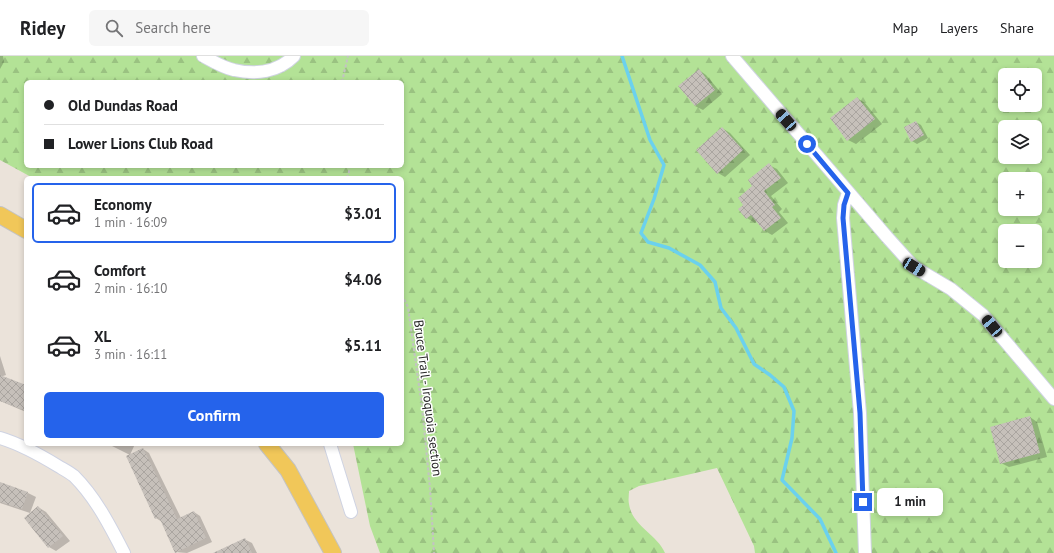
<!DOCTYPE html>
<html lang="en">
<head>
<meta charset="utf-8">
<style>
	:root { --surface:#fff; --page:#f6f6f6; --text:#202124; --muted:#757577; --line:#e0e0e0; --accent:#2563eb }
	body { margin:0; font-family:"PT Sans",sans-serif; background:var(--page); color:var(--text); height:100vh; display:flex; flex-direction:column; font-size:15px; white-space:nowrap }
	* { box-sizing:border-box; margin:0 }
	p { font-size:13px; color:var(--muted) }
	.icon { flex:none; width:22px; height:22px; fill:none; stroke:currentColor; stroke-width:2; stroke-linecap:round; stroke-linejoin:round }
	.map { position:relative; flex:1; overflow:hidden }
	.side { position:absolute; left:24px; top:120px; width:380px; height:270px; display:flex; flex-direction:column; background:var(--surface); border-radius:6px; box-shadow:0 2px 6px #0003 }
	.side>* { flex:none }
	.hud { position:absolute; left:24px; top:24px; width:380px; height:88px; border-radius:6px; box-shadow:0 2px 6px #0003; display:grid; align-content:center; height:88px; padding:0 20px; background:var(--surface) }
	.tools { position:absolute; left:998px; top:12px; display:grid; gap:8px }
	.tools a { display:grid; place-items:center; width:44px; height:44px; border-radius:6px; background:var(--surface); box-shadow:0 2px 6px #0003; font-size:20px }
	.end { position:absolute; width:18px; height:18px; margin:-9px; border:5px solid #2563eb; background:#fff; box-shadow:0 0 0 2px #fff }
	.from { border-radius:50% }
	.bubble { position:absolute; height:28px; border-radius:6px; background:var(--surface); box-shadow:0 2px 6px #0003; font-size:13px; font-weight:700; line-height:28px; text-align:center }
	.car { position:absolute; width:12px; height:24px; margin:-12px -6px; border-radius:5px; box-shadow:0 0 3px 1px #0007; background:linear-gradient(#222 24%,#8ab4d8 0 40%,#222 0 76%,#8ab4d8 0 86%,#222 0) }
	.hud b { display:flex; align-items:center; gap:14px; height:38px; font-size:15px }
	.hud b+b { border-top:1px solid var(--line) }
	.hud i { width:10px; height:10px; background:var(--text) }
	ul { padding:7px 0 0; list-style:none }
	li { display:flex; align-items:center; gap:12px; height:60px; margin:0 8px 6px; padding:0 12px; border:2px solid transparent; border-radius:6px }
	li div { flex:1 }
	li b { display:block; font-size:15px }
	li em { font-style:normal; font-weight:700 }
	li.selected { border-color:var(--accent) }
	li>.icon { width:36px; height:36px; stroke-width:1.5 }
	.action { display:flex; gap:8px; margin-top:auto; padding:8px 20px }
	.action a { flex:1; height:46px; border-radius:6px; background:var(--accent); color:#fff; font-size:16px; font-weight:700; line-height:46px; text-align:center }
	header { display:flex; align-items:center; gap:24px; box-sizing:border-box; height:56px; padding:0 20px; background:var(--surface); border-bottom:1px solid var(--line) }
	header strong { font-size:19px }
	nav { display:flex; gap:22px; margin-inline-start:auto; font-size:14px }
	.search { width:280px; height:36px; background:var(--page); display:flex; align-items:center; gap:10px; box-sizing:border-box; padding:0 14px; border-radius:6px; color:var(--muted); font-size:15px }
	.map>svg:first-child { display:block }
	.forest { fill:url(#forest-firs); fill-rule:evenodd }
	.shadow { fill:#0003 }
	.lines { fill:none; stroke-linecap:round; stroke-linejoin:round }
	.stream { stroke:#6bd1ee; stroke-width:3.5 }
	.building { fill:url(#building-cross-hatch) }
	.minor-casing { stroke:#cfd3e2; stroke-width:14 }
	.major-casing { stroke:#c3c3c3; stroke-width:18 }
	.path { stroke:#c3c3c3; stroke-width:2; stroke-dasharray:3 2; stroke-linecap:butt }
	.minor { stroke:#fff; stroke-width:12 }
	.major { stroke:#f1c759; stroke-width:16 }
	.route { stroke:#2563eb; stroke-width:5 }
	.labels { text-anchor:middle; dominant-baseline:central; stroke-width:3; stroke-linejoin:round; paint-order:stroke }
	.street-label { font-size:13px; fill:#282828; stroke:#fff }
</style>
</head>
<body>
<header>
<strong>Ridey</strong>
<div class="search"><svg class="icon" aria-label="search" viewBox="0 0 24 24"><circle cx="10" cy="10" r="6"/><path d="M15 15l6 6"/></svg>Search here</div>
<nav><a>Map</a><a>Layers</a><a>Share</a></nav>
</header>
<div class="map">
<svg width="1054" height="497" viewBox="0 0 1054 497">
	<defs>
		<pattern id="forest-firs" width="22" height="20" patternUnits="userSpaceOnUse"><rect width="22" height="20" fill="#b3e296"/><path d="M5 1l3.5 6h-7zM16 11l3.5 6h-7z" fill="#9ac281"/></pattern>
		<pattern id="building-cross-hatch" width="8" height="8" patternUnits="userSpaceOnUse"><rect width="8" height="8" fill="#c6c0ba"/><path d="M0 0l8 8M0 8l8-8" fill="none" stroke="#aaa5a0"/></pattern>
	</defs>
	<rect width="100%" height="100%" fill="#ebe3da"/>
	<!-- forest -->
	<path class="forest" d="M0,0H1054V497H755L754,490L717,412L639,430L629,435C629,439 628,444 629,448C632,470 657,478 665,497H380L370,470L353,388H402V122H33L0,104ZM1005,19H1035V49H1005ZM26,26H402V110H26ZM1005,71H1035V101H1005ZM1005,123H1035V153H1005ZM1005,175H1035V205H1005Z"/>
	<!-- shadow -->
	<path class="shadow" d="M0,0H3L4,6L0,13Z
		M699,14L706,19L722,38L703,54L695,50Z
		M857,42L865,47L882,68L856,88L848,84Z
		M916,66L921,69L928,82L917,88L912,85Z
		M722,72L730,77L750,99L725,121L718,117Z
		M769,109L777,113L788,127L771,140L782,153L779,156L788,167L772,179L765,175L757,165L755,167L747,162L740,153L744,149L754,130Z
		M0,300L6,319L0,321Z
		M0,327L26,330V356L0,345Z
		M1030,361L1037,366L1047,401L1009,411L1001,407Z
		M108,388H135L130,399Z
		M143,393L149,397L181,462L194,456L200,460L212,486L187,497L175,496L162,466L156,462Z
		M0,427L28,437L36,441L30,457L0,447Z
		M38,451L46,456L70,485L56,495L49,491Z
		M244,483L252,487L257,497H221Z
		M932,494L937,497H928Z"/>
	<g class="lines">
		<!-- stream -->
		<path class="stream" d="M622,0L650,84L664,109L654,143L641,177L648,186L669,192L700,209L715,226L721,252L736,272L754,308L770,319L784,331L794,355L792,382L782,424L820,463L836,497"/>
	</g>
	<!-- building -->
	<path class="building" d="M699,13L715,34L695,50L678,30Z
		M857,41L875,63L847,85L830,62Z
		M916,65L924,79L911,86L904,71Z
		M722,71L743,94L717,118L696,94Z
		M769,107L781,122L764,135L775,149L772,151L781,162L764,175L751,159L746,163L738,153L743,149L738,142L752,130L748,124Z
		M0,319L26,329V355L0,345Z
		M1030,360L1040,397L1000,408L990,371Z
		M143,392L177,463L194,455L206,482L175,497L159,461L155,463L126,400Z
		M0,426L28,436L22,453L0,446Z
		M38,450L63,480L48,492L24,462Z
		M245,482L252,497H213Z"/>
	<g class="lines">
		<!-- minor casing -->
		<g class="minor-casing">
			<path id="minor" d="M203,0C212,5 224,12 234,14C256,19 278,16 294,0
				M732,0L887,181L914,211L951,233L983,259L1054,343
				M848,137L844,149L843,162L860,357L865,497
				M0,382C20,388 40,399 58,410C63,413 69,416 74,420C96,442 110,470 124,497
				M330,388L351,456"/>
		</g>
		<!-- major casing -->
		<g class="major-casing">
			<path id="major" d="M0,159L26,174
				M267,388L288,414L333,497"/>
		</g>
		<!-- path -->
		<path class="path" d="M342,26L348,0
			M347,122L349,116V110
			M402,239L408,251L422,351L430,432L434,497"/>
		<!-- minor -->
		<use href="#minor" class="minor"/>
		<!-- major -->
		<use href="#major" class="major"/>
	</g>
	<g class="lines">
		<!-- route -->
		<path class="route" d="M807,88L848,137L844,149L843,162L860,357L863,446"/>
	</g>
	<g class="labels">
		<!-- street labels -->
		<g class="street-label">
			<text transform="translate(428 342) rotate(83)">Bruce Trail - Iroquoia section</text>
		</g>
	</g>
</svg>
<div class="tools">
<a><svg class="icon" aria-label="locate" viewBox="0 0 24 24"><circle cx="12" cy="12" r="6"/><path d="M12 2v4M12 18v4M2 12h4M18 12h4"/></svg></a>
<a><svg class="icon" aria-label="layers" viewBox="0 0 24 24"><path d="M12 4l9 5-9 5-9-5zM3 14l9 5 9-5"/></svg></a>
<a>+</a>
<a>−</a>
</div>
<i class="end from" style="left:807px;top:88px"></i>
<i class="end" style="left:863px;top:446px"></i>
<div class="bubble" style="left:877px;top:432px;width:66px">1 min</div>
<i class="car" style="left:786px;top:64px;rotate:319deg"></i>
<i class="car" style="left:914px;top:211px;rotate:121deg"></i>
<i class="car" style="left:992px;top:270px;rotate:320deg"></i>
<div class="hud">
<b><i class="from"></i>Old Dundas Road</b>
<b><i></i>Lower Lions Club Road</b>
</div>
<section class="side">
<ul>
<li class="selected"><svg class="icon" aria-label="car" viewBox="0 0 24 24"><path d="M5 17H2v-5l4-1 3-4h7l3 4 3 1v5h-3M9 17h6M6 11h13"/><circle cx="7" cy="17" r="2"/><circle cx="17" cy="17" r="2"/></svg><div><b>Economy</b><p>1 min · 16:09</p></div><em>$3.01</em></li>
<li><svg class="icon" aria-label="car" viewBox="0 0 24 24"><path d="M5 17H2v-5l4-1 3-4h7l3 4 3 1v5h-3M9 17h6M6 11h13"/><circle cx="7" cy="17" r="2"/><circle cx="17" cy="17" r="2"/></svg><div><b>Comfort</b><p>2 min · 16:10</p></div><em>$4.06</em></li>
<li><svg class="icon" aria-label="car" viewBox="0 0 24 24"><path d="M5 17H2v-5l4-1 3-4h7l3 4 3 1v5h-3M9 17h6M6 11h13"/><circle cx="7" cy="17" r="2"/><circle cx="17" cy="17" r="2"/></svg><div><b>XL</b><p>3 min · 16:11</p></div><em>$5.11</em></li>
</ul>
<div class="action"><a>Confirm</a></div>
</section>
</div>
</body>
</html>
